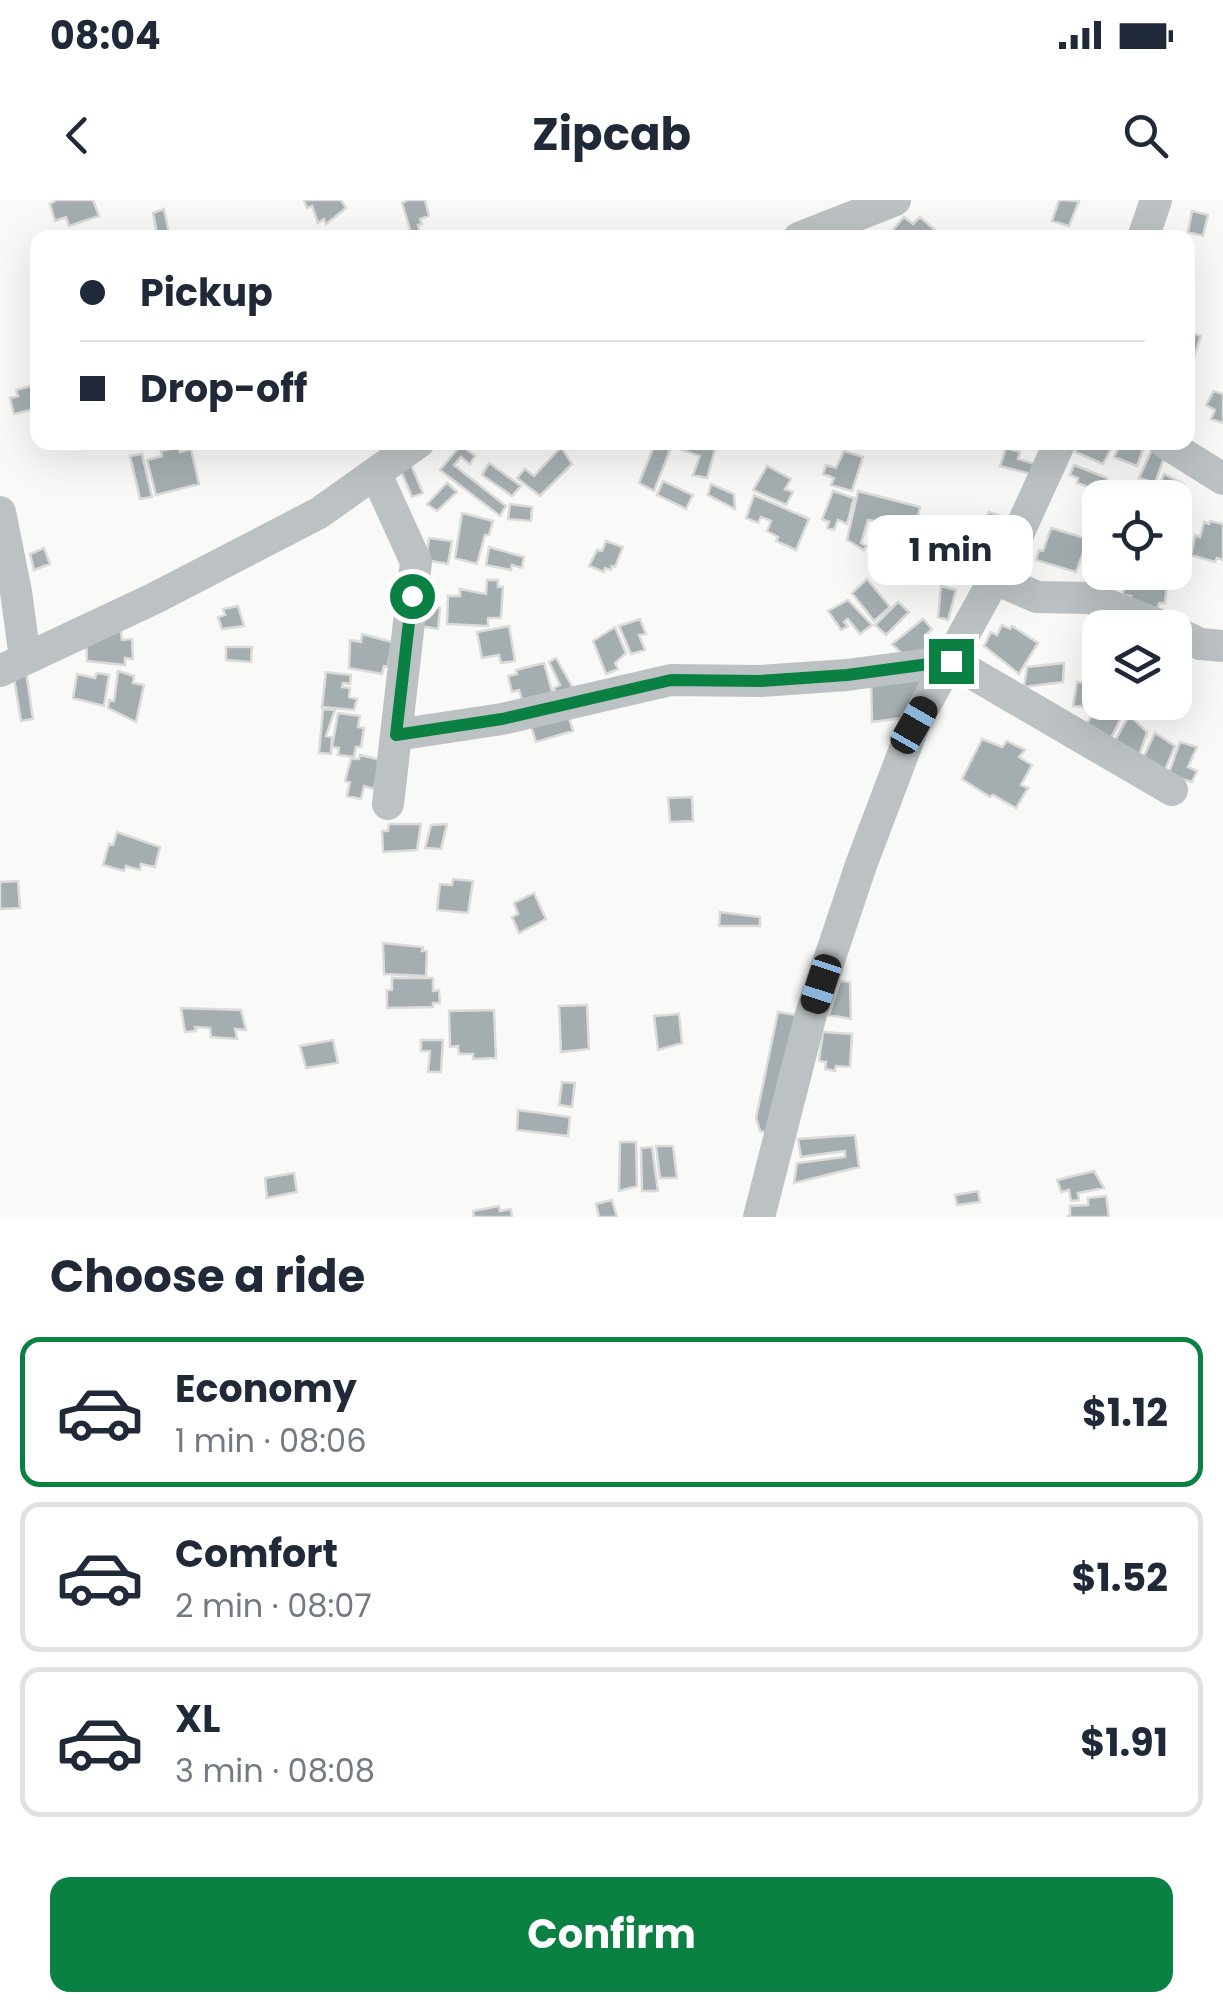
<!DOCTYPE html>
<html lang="en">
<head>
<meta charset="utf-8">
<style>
	:root { --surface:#fff; --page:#f2f2f3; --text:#1f2937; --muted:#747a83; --line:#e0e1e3; --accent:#0b8043 }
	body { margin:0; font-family:Poppins,sans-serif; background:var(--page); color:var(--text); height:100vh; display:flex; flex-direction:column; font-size:38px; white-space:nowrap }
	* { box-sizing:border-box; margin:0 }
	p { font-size:32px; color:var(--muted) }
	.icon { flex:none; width:55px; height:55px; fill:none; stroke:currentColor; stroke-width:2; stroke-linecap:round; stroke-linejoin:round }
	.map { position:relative; height:1017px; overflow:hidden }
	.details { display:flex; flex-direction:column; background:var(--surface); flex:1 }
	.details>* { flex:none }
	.top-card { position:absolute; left:30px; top:30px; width:1165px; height:220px; border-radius:20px; box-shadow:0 10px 40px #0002; display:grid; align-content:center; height:220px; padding:0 50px; background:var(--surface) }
	.controls { position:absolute; left:1082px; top:280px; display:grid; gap:20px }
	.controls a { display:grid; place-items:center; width:110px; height:110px; border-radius:20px; background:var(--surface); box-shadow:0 10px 40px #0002; font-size:50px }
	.end { position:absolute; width:45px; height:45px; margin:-22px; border:12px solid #0b8043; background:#fff; box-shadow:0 0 0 5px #fff }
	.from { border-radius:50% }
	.bubble { position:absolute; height:70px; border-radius:20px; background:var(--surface); box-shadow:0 10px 40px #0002; font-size:32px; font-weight:700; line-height:70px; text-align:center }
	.car { position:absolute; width:30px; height:60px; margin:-30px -15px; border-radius:12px; box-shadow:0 0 8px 2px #0007; background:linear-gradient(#222 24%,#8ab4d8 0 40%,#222 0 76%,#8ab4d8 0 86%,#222 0) }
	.top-card b { display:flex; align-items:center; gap:35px; height:95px; font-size:38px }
	.top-card b+b { border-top:2px solid var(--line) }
	.top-card i { width:25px; height:25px; background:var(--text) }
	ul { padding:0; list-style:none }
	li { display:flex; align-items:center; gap:30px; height:150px; margin:0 20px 15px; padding:0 30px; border:5px solid var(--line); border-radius:20px }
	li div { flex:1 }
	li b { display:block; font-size:38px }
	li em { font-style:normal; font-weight:700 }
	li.on { border-color:var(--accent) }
	li>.icon { width:90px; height:90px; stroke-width:1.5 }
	h2 { padding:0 50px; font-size:45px; line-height:120px }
	.action { display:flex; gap:20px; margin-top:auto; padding:20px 50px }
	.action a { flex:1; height:115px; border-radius:20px; background:var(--accent); color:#fff; font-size:40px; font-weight:700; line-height:115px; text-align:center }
	.status { display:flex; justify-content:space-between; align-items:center; height:70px; padding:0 50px; background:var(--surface); direction:ltr }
	.status svg { height:28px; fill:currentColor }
	header { display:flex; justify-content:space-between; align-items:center; height:130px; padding:0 50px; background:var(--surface); font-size:45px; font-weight:700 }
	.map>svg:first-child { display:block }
	.building { fill:#a4aeb1; stroke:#dbdbd9; stroke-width:2.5 }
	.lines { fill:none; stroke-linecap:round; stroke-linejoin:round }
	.minor { stroke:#bcc2c4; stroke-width:32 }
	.route { stroke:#0b8043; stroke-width:12 }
</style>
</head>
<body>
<div class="status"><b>08:04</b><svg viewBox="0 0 49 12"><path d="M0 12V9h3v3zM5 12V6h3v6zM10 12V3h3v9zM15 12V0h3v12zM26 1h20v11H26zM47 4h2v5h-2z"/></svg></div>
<header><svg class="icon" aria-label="back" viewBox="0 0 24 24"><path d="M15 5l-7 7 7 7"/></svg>Zipcab<svg class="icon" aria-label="search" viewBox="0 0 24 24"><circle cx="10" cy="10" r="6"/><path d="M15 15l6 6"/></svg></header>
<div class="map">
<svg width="1223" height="1017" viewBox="0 0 1223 1017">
	<rect width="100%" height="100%" fill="#f9f9f7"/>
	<!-- building -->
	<path class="building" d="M93,0L99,16L69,26L66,17L55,21L50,4L57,0Z
		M304,0H341L346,8L326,24L324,19L318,23L312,6L307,8Z
		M408,0H425L429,16L420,19L422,24L418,25L420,33L412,36L402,3Z
		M1059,0L1079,1L1069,26L1052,21Z
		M164,9L170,38H158L153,13Z
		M1192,11L1208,15L1203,36L1188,32Z
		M904,17L913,24L920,17L936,31L930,38H886Z
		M1188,132L1201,136L1191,166L1188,165Z
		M34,185L38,208L14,214L10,198L18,196L16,190Z
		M1214,191L1223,194V223L1211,219L1215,210L1206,205Z
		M685,242H717L707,278L693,275L700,256L682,250Z
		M1080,242H1114V243L1103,264L1075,252Z
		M1121,242L1145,244L1137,266L1114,257Z
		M655,244L670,250L654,291L639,283Z
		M461,245L475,256L470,264L461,257L454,265L506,306L500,316L440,270Z
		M179,247L180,252L191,249L199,284L156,295L147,260L162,256L161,251Z
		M561,247L572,264L540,296L517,278L525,269L534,276Z
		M1153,247L1166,252L1155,283L1139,278Z
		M1006,248L1020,252L1018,259L1035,264L1043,277L1000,266Z
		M844,251L863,257L852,291L831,285L834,278L823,274L826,265L836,268Z
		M142,254L152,297L140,299L130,256Z
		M489,263L521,286L512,296L482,275Z
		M411,265L423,293L412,297L401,271Z
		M1074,265L1107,278L1102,292L1077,283L1078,278L1070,275Z
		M767,266L791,279L785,289L793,292L786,305L753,290Z
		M1164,274L1184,284L1176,304L1175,298L1154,297Z
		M663,281L693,295L686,309L657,295Z
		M447,283L457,292L437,311L427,304Z
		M711,284L734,294L735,309L708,295Z
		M833,291L854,298L847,324L838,320L834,330L827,328L829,322L822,319Z
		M858,291L920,307L917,322L928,324L923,354L887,344L886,367L875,359V321L868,320L861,343L866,346L864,350L847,340Z
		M754,295L809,319L796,350L776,341L778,337L767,331L771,321L761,317L758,323L746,318Z
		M510,304L532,307L531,321L508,319Z
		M989,312L1015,320L1002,350L978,338Z
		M462,313L493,321L489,335H485L477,364L455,358Z
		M1210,321L1223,324V360L1217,358L1215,362L1191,355L1195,335L1200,337L1204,322L1209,324Z
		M1051,328L1088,339L1076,372L1036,360L1039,350L1043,351Z
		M429,338L452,341L448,364L426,360Z
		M606,341L623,347L615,367L612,366L611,370L605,368L604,372L589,366L597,350L602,351Z
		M948,343L971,350L968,361L944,354Z
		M489,347L524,357L522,368L512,365L511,370L486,365Z
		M44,348L50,364L34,370L30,354Z
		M1126,372H1164L1162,384L1167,385L1165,403H1159L1156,413L1129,407L1131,396L1123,395Z
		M867,379L890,407L874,421L852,393Z
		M487,380H498V387H503L501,418H488V426L447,424L448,396H460V389L486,394Z
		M941,386L956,390L948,420L938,417Z
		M848,400L872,425L860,434L848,419L844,422L848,426L841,430L828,411Z
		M898,402L909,412L886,435L875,425Z
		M238,406L244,426L222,429L218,417L225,415L223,409Z
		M429,406L440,408L438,429L415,425L418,410L428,414Z
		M640,419L646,434L639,435L645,450L631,454L619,426Z
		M923,419L932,429L925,436L937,453L909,461L892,444Z
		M1002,425L1010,429L1012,426L1038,443L1019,474L984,446L991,432L997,435Z
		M509,426L515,461L501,463L499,455L482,458L477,432Z
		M615,427L626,453L615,463L618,469L606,474L593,441Z
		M121,431L122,440L132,439L133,459L125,458V465L87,461L86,435Z
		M362,434L392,442L388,467L384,466L382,474L349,468L350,440L361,442Z
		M226,447H252L251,462L226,460Z
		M556,458L573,488L558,498L554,488L560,485L549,462Z
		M544,463L553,495L523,503L519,490L512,492L508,476L517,474L516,470Z
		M1064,463L1063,482L1024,487L1027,467Z
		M26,471L33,519L21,521L13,472Z
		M118,471L134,476L133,483L144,485L136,522L108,508L109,500L114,501Z
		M326,472L351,475L350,484L343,483L342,487L350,488L349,497L357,499L354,510L322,507Z
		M928,472L911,517L872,522L871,480Z
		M97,473L109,475L104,506L73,498L77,474L95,478Z
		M1077,482L1090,483L1087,507L1073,506Z
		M1110,504L1124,512L1109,542L1086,524L1096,510L1103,512Z
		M566,508L573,531L536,542L531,527Z
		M323,509L335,510L326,536L332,537L331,554L319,553Z
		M338,513L360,516L358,527L364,528L361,547H356L354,557L338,555L339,548L332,547Z
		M1129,515L1147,532L1137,562L1114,543Z
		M1155,533L1175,546L1163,575L1144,556Z
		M982,539L1002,547L1007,541L1025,550L1019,557L1032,565L1021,585L1028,588L1016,608L993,595L990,597L962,579Z
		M1180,542L1197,547L1188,567L1197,571L1192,582L1168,575Z
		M360,555L381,560L374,589L364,586L361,599L347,596L350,582L345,581L351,559H359Z
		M692,597L693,621L670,622L668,598Z
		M389,624H421L417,650L383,652L382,631H388Z
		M447,624L441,649L425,648L431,625Z
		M117,632L160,647L155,667L141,664L140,670L126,666L124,671L103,665L109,644L113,645Z
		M453,679L473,681L468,713L437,710L440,684L452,685Z
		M18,681L20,708L0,709V682Z
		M534,693L546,719L519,733L512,717L518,714L514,703Z
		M720,712L760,717V726H719Z
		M383,743L423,747L422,751H427L426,776L384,774Z
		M392,778H433V791L439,790L440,803H433V807L387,808V790H392Z
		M840,781L850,782L851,819L829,815Z
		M587,805L589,849L561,852L559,806Z
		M181,808L241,810L246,830L235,829L237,839L211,837L210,828L195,827L196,831L185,832Z
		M494,810L496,858L473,859V854H459L458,846L450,847L449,811Z
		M778,812L802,816L779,935L760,931L756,918Z
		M679,814L682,843L658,850L654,816Z
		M823,832L852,834L850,867L836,866L835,871L825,869L826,862L819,861Z
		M333,840L338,863L306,868L300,846Z
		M421,840H443L441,872H428L430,851H421Z
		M562,882L575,883L572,907L559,905Z
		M518,910L570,917L568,936L517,930Z
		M855,935L859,967L794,983L797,963L845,957V951L801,957L798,939Z
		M620,942H636L637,986L619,991Z
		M656,946H673L677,978H660Z
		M652,947L658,991H642L641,948Z
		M1094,971L1104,988L1078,993L1079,1000L1071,1001L1069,990L1061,992L1057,980Z
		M294,973L297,992L267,998L265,978Z
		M978,991L980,1002L957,1005L955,995Z
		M1106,996L1109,1017H1066L1070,1015V1006L1088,1005V998Z
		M612,1000L617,1017H599L596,1004Z
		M499,1006L500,1011L511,1009L512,1017H474L473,1011Z"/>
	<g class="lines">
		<!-- minor -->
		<path class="minor" d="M799,38L895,0
			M1143,38L1156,0
			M1164,242L1223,279
			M376,274L416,362L388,604
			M0,312L16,392L25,458
			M995,379L1037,397L1090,398L1167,428
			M1175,432L1200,444L1223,446
			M0,471L155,398L319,313L419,242
			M396,535L502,519L671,480L760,481L847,475L951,461L1172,590
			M759,1017L811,814L861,665L914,525L1013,345L1060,242"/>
	</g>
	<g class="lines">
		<!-- route -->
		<path class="route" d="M412,396L396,535L502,519L671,480L760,481L847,475L951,461"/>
	</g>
</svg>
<div class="controls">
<a><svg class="icon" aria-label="locate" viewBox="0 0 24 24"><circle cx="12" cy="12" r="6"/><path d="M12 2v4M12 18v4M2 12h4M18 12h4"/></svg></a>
<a><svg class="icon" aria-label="layers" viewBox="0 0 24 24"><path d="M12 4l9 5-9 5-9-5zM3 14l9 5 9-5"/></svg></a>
</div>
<i class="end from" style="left:412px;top:396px"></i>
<i class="end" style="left:951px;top:461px"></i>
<div class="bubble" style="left:868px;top:315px;width:165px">1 min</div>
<i class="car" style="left:914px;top:525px;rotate:30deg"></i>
<i class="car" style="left:821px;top:784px;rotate:198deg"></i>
<div class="top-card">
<b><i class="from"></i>Pickup</b>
<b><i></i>Drop-off</b>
</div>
</div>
<section class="details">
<h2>Choose a ride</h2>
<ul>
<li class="on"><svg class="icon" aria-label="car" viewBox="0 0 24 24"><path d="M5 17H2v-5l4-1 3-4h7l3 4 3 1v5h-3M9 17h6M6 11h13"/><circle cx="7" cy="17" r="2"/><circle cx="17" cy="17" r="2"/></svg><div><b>Economy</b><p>1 min · 08:06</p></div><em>$1.12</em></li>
<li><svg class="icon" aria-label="car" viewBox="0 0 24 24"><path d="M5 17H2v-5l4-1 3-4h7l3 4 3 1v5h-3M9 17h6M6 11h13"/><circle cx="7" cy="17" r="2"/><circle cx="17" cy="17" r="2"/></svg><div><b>Comfort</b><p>2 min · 08:07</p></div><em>$1.52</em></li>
<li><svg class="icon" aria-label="car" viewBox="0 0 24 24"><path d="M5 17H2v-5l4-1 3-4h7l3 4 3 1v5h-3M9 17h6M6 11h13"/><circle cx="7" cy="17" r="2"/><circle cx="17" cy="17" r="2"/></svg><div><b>XL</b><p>3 min · 08:08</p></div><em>$1.91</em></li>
</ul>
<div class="action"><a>Confirm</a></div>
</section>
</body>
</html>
